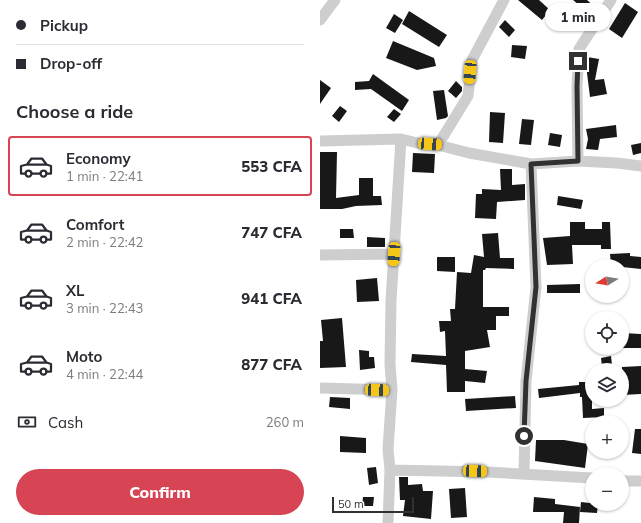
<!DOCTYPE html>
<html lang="en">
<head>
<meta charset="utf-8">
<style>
	:root { --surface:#fff; --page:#f2f2f3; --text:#2b2b33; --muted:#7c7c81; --line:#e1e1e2; --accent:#d74453 }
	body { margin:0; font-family:Mulish,sans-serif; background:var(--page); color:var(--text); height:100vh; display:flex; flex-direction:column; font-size:15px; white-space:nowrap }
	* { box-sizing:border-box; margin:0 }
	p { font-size:13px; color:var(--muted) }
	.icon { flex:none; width:22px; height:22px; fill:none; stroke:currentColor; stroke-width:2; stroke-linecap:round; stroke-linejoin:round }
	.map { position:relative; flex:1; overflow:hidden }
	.sheet { display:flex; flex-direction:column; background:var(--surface); width:320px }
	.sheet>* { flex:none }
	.banner { display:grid; align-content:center; height:88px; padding:0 16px; background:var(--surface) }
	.needle { width:26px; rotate:259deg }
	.controls { position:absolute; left:265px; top:259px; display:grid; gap:8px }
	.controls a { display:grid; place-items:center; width:44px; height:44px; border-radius:50%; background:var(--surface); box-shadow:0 1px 3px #0004; font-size:20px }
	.scale { position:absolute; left:12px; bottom:10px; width:82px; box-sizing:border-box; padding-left:4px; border:2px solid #313131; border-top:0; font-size:11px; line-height:14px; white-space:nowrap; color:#313131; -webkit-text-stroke:3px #fff; paint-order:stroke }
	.end { position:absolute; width:18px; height:18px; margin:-9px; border:5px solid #313131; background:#fff; box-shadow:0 0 0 2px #fff }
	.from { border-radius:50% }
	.bubble { position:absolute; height:28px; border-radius:14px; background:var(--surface); box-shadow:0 1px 3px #0004; font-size:13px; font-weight:800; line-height:28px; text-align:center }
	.car { position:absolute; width:12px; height:24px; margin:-12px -6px; border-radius:5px; box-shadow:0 0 3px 1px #0007; background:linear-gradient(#f5c518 24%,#345 0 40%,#f5c518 0 76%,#345 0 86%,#f5c518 0) }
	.banner b { display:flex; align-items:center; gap:14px; height:38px; font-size:15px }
	.banner b+b { border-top:1px solid var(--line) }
	.banner i { width:10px; height:10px; background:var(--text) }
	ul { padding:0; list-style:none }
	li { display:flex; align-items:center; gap:12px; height:60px; margin:0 8px 6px; padding:0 8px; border:2px solid transparent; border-radius:4px }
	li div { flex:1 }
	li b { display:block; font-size:15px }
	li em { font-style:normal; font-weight:800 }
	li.current { border-color:var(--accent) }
	li>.icon { width:36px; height:36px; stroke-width:1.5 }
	h2 { padding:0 16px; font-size:18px; line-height:48px }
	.pay { display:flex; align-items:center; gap:10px; height:44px; padding:0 16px; font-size:15px }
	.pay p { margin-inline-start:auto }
	.cta { display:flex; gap:8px; margin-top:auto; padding:8px 16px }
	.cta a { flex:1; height:46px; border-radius:24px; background:var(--accent); color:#fff; font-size:16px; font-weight:800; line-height:46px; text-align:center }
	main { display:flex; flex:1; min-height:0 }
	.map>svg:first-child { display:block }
	.building { fill:#181818 }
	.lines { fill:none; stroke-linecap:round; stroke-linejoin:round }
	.street { stroke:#cecece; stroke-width:11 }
	.route { stroke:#313131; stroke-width:5 }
</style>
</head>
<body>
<main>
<section class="sheet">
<div class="banner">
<b><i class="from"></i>Pickup</b>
<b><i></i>Drop-off</b>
</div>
<h2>Choose a ride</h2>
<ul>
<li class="current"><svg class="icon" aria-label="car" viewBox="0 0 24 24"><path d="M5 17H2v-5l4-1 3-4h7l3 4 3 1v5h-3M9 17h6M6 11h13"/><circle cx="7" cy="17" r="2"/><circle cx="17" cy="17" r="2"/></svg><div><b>Economy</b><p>1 min · 22:41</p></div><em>553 CFA</em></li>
<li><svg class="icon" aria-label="car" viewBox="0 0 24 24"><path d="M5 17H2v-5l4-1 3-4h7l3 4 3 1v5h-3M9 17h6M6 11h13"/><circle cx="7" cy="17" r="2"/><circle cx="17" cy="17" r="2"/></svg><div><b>Comfort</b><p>2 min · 22:42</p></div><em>747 CFA</em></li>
<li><svg class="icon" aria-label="car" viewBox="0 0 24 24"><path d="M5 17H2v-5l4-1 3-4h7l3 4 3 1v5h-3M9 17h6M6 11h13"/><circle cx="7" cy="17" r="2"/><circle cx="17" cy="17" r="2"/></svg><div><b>XL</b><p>3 min · 22:43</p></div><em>941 CFA</em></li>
<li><svg class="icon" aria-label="car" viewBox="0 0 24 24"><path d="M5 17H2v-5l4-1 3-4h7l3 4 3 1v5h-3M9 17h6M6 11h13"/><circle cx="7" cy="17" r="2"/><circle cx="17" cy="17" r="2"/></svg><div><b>Moto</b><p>4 min · 22:44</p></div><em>877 CFA</em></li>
</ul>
<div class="pay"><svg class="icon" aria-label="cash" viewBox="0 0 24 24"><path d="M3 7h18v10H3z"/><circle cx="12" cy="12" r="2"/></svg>Cash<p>260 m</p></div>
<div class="cta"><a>Confirm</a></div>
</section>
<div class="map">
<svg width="321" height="523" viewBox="0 0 321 523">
	<rect width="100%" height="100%" fill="#fff"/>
	<!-- building -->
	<path class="building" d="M198,0H219L230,10L222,20Z
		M253,0H267L275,7L270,14Z
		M305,3L318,12L302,38L289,29Z
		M89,11L127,35L119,47L82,24Z
		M74,14L83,20L75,33L66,28Z
		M185,20L195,30L189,37L179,27Z
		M73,41L114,58L116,66L97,70L66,58Z
		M192,45L207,46L205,59L191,57Z
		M267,57L279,59L275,80L284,79L287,94L270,97L266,65Z
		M53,74L89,100L82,111L51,89L35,90V82L49,81Z
		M0,80L11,88L0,104Z
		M136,81L142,87V91L136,98L128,91Z
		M124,90L128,116L126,118L117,120L113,91Z
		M20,106L27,111L19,122L12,116Z
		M74,109L81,114L74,122L67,117Z
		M170,112L185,113L183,143L169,142Z
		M202,119L214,120L211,145L199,144Z
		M296,125L297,137L280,139L278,150L266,149L268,139L266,129Z
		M230,133L242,135L240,147L228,145Z
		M321,143V153L313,155L311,145Z
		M0,152H17L16,198L39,195V178H53V196H61L62,205L36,206L22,209H0Z
		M93,153L115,154L114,173L92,172Z
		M180,169H192V185L205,184V200L177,202L176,219L155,218L156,194H162V189L181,190Z
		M238,196L263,200L261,209L237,205Z
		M250,222H265V229H282V222H290L291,249H281V245H252L253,264L227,265L223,238L250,236Z
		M20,229H33L34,238H20Z
		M178,233L180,258H194V269L166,268L165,270H163V307H189V316H176V330H167L170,347L145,351V369L167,371L165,383L145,381V392H127L126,365L91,362L92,354L126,356L125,331L120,332L119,321H131L130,309H135L137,272L151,273L154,255L164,257L162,234Z
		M47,237L65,238V247H47Z
		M310,253V256L321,257V269L302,267V266H291L290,254Z
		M117,257H135V272L117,271Z
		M57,278L59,301L37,302L36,280Z
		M260,284V293H227V285Z
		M22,318L26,367L0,368V341H3L1,320Z
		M302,333L321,334V348H302Z
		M39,350L49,351V357H54L55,368L40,370Z
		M291,356L292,365L282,366L281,358Z
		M321,366V394L302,395V367Z
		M259,382H272V409L284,408V417L263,418L262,397H260V393L219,398L218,389L259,385Z
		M195,396L196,408L146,411L145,399Z
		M10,397L30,398V409L9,407Z
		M315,429H321V454L312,453Z
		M20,436L46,438V453L20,452Z
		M216,440H244L268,444L265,468L215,461Z
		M56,467L58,483L49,485L47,468Z
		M79,477H88V485L102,484L103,491H113L111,519L83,516L85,500H80Z
		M145,488L147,517L131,518L129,489Z
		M43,497H54L53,506H42Z
		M214,497L235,499V504L260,507L259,523H243L244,512H213Z
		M261,502L278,504L277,513L260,512Z"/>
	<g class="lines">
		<!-- street -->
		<path class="street" d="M0,20L15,0
			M0,141L81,139L102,144L118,145L149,153L211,164L258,161L297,163L321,166
			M118,145L148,96L152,60L184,0
			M258,161L257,86L259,49L291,0
			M0,255L74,254
			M0,388L72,390
			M70,470L168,472L272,478
			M204,474L206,381L216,287L211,164
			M302,481H321
			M68,523L70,470L68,449L72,390L70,364L71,301L81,139"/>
	</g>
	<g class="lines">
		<!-- route -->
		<path class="route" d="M204,436L206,381L216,287L211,164L258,161L257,86L258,61"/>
	</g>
</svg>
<div class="controls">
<a><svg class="needle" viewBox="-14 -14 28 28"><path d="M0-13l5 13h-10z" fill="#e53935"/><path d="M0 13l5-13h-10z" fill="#7c7c81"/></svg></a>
<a><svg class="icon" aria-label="locate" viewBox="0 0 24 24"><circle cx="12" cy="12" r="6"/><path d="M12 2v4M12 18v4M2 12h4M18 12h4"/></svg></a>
<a><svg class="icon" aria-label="layers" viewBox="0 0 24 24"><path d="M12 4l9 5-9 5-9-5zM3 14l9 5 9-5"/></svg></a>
<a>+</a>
<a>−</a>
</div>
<div class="scale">50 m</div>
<i class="end from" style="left:204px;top:436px"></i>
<i class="end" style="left:258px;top:61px"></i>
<div class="bubble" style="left:225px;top:3px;width:66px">1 min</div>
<i class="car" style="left:150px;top:72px;rotate:185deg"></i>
<i class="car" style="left:110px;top:144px;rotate:94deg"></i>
<i class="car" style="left:74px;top:254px;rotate:184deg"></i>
<i class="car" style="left:57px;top:390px;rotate:92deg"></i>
<i class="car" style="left:155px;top:471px;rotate:92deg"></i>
</div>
</main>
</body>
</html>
